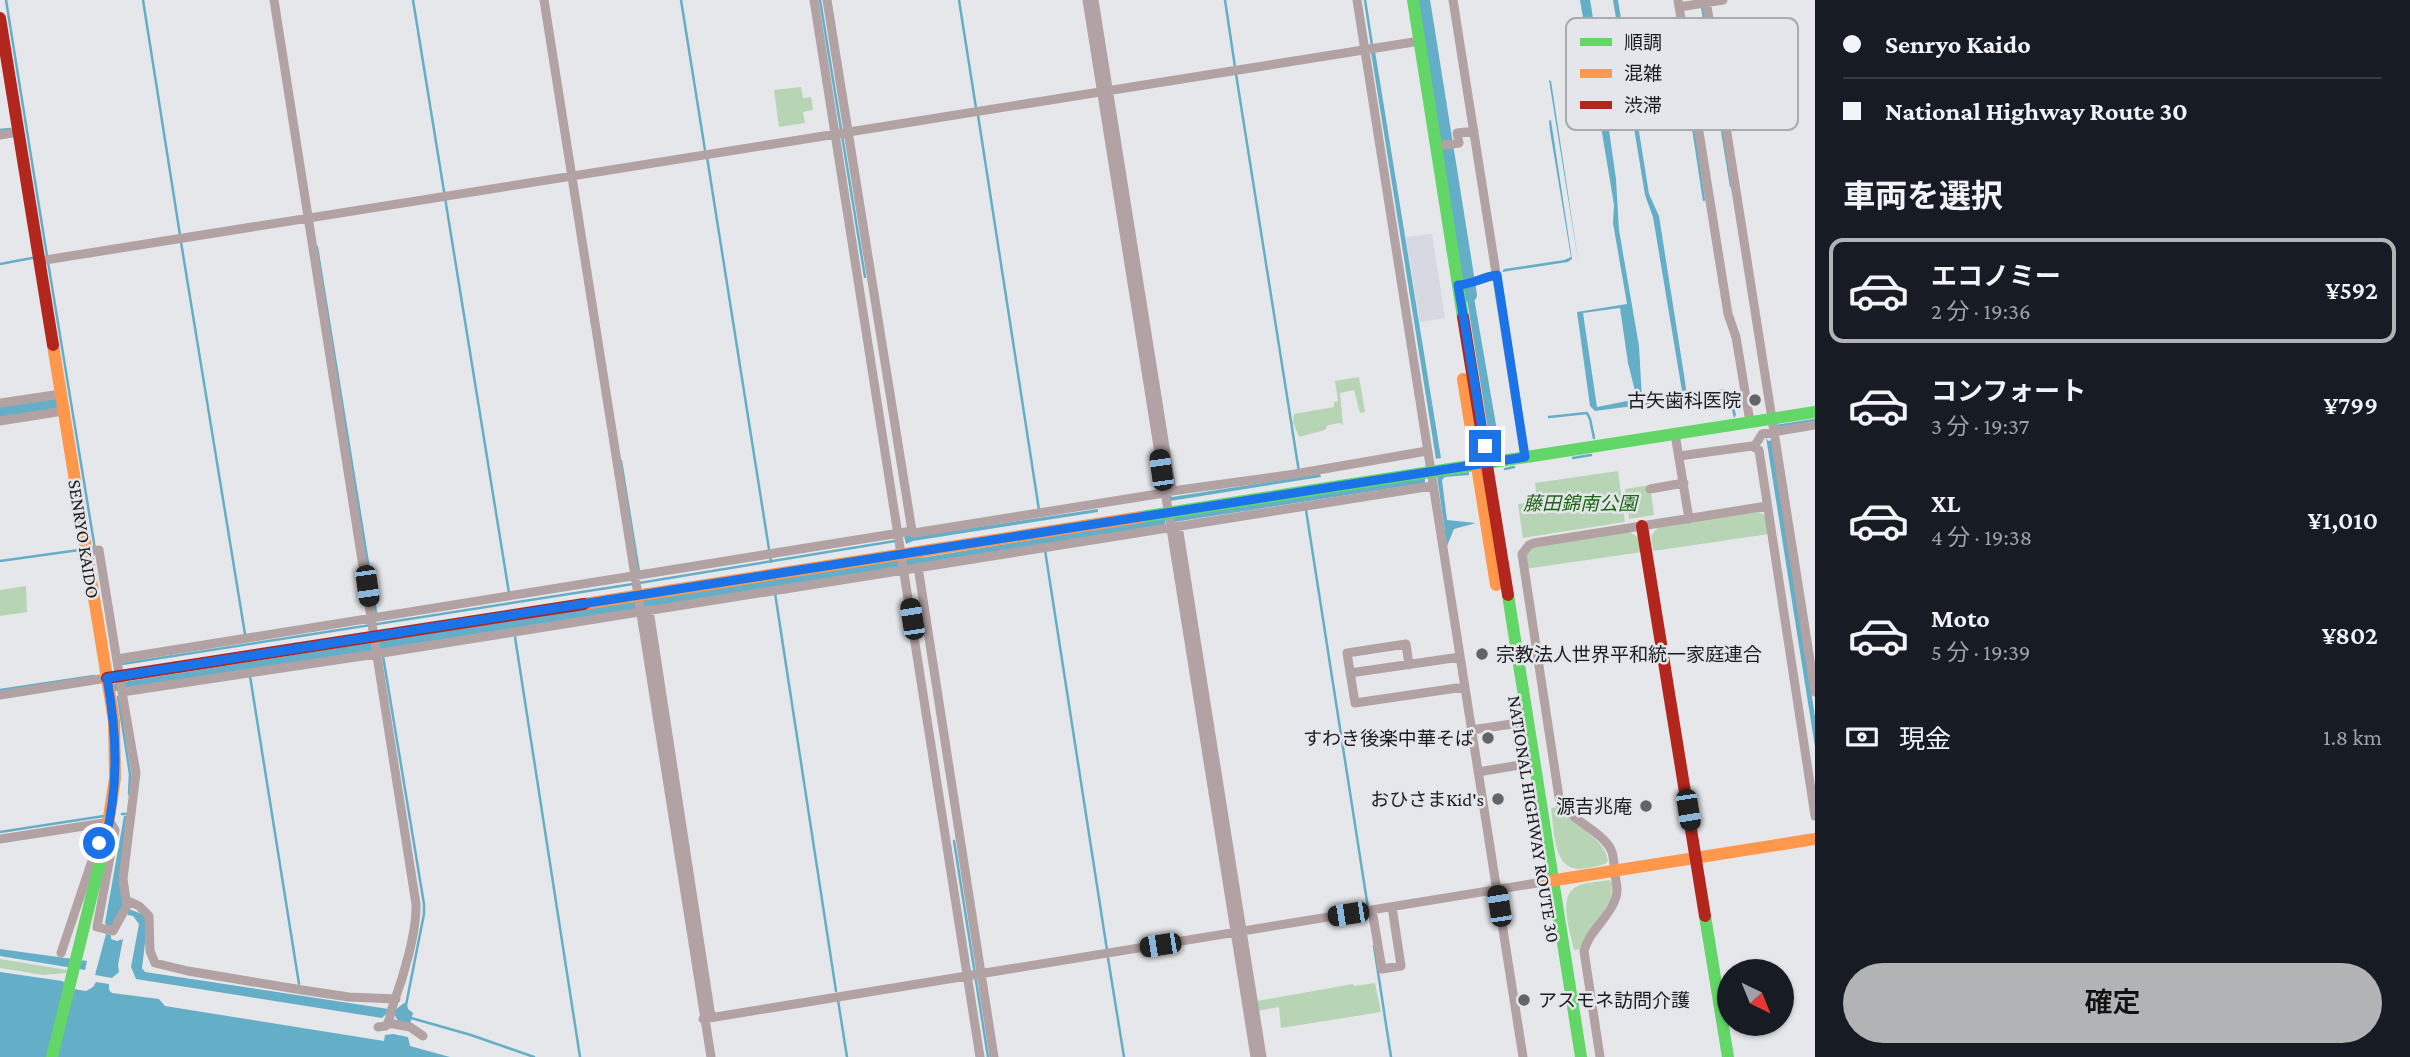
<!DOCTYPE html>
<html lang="ja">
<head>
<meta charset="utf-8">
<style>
	:root { --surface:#171b24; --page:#20242c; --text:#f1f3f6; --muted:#9ea1a6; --line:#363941; --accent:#b1b3b5 }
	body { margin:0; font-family:"Crimson Pro","Noto Sans JP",serif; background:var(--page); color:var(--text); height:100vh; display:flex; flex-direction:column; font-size:26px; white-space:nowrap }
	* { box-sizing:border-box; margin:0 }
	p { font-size:23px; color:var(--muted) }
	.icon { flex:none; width:38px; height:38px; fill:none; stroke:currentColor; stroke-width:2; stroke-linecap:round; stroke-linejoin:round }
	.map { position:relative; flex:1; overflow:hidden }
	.side { display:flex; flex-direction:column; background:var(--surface); width:595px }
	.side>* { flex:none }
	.top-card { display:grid; align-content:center; height:154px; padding:0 28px; background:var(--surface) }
	.needle { width:46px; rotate:137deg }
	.controls { position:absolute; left:1717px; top:959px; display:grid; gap:14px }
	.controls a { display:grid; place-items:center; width:77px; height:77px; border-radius:50%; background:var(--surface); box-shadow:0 2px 5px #0004; font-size:35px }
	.end { position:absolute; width:32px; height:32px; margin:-16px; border:9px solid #1a73e8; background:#fff; box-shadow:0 0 0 4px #fff }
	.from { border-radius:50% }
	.car { position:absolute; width:21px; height:42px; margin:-21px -10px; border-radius:9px; box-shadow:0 0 5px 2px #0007; background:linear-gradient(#222 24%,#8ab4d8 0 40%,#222 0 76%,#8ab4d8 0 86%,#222 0) }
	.top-card b { display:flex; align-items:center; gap:24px; height:66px; font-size:26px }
	.top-card b+b { border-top:2px solid var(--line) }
	.top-card i { width:18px; height:18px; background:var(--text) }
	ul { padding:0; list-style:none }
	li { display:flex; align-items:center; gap:21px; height:105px; margin:0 14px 10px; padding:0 14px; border:4px solid transparent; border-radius:14px }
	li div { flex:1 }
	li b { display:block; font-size:26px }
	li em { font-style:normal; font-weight:600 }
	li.selected { border-color:var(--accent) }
	li>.icon { width:63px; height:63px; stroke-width:1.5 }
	h2 { padding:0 28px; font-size:32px; line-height:84px }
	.pay { display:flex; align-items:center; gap:18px; height:77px; padding:0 28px; font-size:26px }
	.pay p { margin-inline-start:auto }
	.button { display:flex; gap:14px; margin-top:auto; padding:14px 28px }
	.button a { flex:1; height:80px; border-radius:42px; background:var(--accent); color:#111; font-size:28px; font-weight:600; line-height:80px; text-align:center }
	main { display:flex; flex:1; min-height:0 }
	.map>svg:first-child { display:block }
	.built { fill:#d6d9e1 }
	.green { fill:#b7d5b5 }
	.water { fill:#65aec8; fill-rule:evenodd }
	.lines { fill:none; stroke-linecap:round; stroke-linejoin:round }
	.stream { stroke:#65aec8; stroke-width:2.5 }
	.canal { stroke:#65aec8; stroke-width:8 }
	.river { stroke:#65aec8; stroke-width:14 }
	.street { stroke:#b3a2a3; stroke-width:9 }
	.fast { stroke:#63d668; stroke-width:12 }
	.slow { stroke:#ff974d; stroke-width:12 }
	.jam { stroke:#b3261e; stroke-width:12 }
	.route { stroke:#1a73e8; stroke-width:9 }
	.poi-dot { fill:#636466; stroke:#e4e6ec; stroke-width:2.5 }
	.labels { text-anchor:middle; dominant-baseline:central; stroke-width:5; stroke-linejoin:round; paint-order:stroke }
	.poi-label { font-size:19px; fill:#1c1d1f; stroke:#e4e6ec; text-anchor:end }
	.park-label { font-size:19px; font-style:italic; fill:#1c6512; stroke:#e4e6ec }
	.street-label { font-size:19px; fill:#1c1d1f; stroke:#e4e6ec }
	.key { fill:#e4e6ec; stroke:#a8aaae; stroke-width:2 }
	.key-label { font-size:19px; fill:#1c1d1f }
</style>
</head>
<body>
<main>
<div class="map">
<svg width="1815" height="1057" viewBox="0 0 1815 1057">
	<rect width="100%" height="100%" fill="#e6e7ea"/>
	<!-- built -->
	<path class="built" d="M1432,234L1445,318L1420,322L1406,237Z"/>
	<!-- green -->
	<path class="green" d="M801,87L803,98L811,97L813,110L803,112L805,123L779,127L774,90Z
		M1359,377L1365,412L1360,413L1354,390L1340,393L1343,425L1340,423L1328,425L1325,430L1299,437L1293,422L1294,414L1334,407V402L1338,401L1335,381Z
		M1618,471L1625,522L1523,538L1518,504L1537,501L1535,483Z
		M1650,485L1654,515L1629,519L1625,489Z
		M1757,511L1766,516L1769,534L1653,551L1651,536L1658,527Z
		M1630,532L1639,538L1642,552L1525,569L1523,556L1531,547Z
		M26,586L27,612L0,616V590Z
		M1558,807C1571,827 1604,835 1608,861L1605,864C1597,866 1587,869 1578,869C1552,868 1554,825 1551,808Z
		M1609,880L1612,883L1611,899L1580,949L1574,950C1571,934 1557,897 1576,887C1585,882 1599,882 1609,880Z
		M0,959L67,970L66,973L43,975L0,968Z
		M1375,983L1381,1012L1281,1028L1279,1007L1258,1011L1257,1001L1353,984L1354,986Z"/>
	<!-- water -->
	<path class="water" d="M1580,0H1590L1591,5L1616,179L1619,230L1639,346L1642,399L1641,405L1595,411L1590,406L1577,312L1627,304L1613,223L1614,205ZM1620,308L1628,363L1637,399L1597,407L1583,313Z
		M1613,0H1618L1649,194L1659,216L1687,394L1724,389L1732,396L1736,415L1734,418L1728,396L1724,392L1645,405L1646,402C1655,401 1673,395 1682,391L1653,217L1645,195Z
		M1375,51L1441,458L1436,459L1371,52Z
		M1549,80L1551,81L1579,266Z
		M1551,120L1572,259L1568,262L1502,272L1504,269L1564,260L1571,257L1550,131L1549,121Z
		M1472,286L1500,448L1499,449L1489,436L1465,287Z
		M1766,437L1768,441L1773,440L1815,717V747Z
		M1469,472V475L1445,477L1442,480L1447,520L1476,523L1454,529L1447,546L1437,476Z
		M1320,474L1321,477L1170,501V493L1172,497Z
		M1425,477V483L1174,522L1173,517Z
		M1098,509V512L913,541L906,544L904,536L909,534L912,537Z
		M1165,518V525L910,565L908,560Z
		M124,816H128L120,884L124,907L144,915L147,927L142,968L145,972L395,1010L404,1003L407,1004L408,1009L413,1013L410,1024L398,1021L393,1012H388L382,1018L136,979L131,967L139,924L133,916L128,915L127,913L110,929L105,923Z
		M106,934L111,935V939L117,941L123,939L118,965L119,972L112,978L95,975Z
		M0,949L87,961L85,970L0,956Z
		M0,972L62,981L74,989L86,991L93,987L96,982L109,984V990L112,993L159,999L165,1006L384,1041L385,1035L393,1034L408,1037L410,1046L450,1057H0Z"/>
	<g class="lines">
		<!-- stream -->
		<path class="stream" d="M6,0L47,256
			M143,0L180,235
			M413,0L509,593
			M681,0L705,150
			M820,0L865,277
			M959,0L976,108
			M1225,0L1235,67
			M1365,0L1372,45
			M1702,6L1731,186
			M1677,21L1704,200
			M1236,74L1299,472
			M978,115L1039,510
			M0,130L10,129
			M707,157L771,562
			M181,242L245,634
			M317,247L376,613
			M48,262L95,549
			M0,264L32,258
			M1549,417L1587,413L1590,419L1594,438
			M1777,426L1815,420
			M1573,458L1591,455
			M621,461L639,572
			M1505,469L1514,467
			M1306,510L1368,908
			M1045,550L1107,950
			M0,561L79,550
			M639,583L895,541
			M774,583V586
			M775,593L836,991
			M513,624L514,627
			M515,637L580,1057
			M383,656L424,904V914L406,1005
			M122,664L633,584
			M250,676L299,984
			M0,690L94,676
			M118,697L130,774L129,794
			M122,814H126
			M0,832L104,816
			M954,841L988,1057
			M1374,946L1391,1057
			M1108,958L1124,1057
			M838,1000L847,1057
			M411,1018L471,1035L534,1057"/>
		<!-- canal -->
		<path class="canal" d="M117,687L918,560"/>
		<!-- river -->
		<path class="river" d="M1423,0L1470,295
			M0,411L55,403"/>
		<!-- street -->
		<path class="street" d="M274,0L416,904C417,932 403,978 393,1005C390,1012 391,1019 386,1026L378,1027
			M544,0L711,1057
			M814,0L980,1057
			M827,0L912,531L914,533L1164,493
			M1087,0L1255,1057
			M1094,0L1172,491L1295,474L1427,451
			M1357,0L1523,1057
			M1453,0L1525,457
			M1678,0L1728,314L1736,337L1750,422
			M1706,0L1815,692
			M1679,7L1723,0
			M0,135L18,132
			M1437,146L1459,143L1457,133L1474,131
			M39,261L1420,41
			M1458,285C1472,284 1483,277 1497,275
			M0,403L61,394
			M0,421L63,411
			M1675,434L1689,519
			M1754,447L1762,434L1815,425
			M1679,456L1752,446L1759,450L1815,816
			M1650,489L1684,483
			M1178,526L1262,1057
			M86,552L99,550L122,692L376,654L1432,486
			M918,567L994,1057
			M649,610L711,1017
			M117,659L912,531
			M1409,665L1406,644L1347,653L1355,703L1464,687
			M1350,673L1460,657
			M122,692L136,773L123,879L126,900L139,906L149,916L150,951L155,963L188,971L302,990L349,997L396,999
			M0,695L107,678
			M1471,730L1519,723
			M1478,772L1526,764
			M0,839L110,822L115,830L97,927L113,931L129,902
			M1372,910L1382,969L1401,966L1392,907
			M61,953L96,849L99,843L105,841
			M703,1019L1543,882
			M388,1023L410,1027L423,1036
			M1600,1057L1584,951C1589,931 1608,919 1615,900C1619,891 1616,883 1615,874C1614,867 1614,859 1612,852C1605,833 1573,821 1560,804L1522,554L1529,545L1534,543L1767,506"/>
		<!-- fast -->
		<path class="fast" d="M1413,0L1463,317
			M1141,517L1815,412
			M1508,595L1581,1057
			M1705,916L1728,1057
			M52,1057L106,837"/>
		<!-- slow -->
		<path class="slow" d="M53,345L114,721L115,778L106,837
			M1463,379L1496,585
			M584,604L1141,517
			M1543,882L1815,839"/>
		<!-- jam -->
		<path class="jam" d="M0,18L53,345
			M1463,317L1508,595
			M1642,526L1705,916
			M107,678L584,604"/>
	</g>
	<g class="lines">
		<!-- route -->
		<path class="route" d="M99,843L105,841C119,786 117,734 107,678L1525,457L1497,275C1483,277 1472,284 1458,285L1485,446"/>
	</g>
	<!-- markers -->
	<g class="poi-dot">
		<circle cx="1755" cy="400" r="7"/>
		<circle cx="1482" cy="654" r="7"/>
		<circle cx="1488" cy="738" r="7"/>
		<circle cx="1498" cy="799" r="7"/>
		<circle cx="1646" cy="806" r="7"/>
		<circle cx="1524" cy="1000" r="7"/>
	</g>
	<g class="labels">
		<!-- poi labels -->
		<g class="poi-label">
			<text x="1741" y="400">古矢歯科医院</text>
			<text x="1496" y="654" text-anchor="start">宗教法人世界平和統一家庭連合</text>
			<text x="1474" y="738">すわき後楽中華そば</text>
			<text x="1484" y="799">おひさまKid's</text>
			<text x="1632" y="806">源吉兆庵</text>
			<text x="1538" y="1000" text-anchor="start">アスモネ訪問介護</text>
		</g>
		<!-- park labels -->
		<g class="park-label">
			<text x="1580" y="503">藤田錦南公園</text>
		</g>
		<!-- street labels -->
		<g class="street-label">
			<text transform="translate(84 539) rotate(81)">SENRYO KAIDO</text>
			<text transform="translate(1534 819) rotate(81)">NATIONAL HIGHWAY ROUTE 30</text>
		</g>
	</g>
	<!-- legend -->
	<rect x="1566" y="18" width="232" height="112" rx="10" class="key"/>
	<rect x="1580" y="38" width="32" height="8" fill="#63d668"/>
	<rect x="1580" y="69" width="32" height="9" fill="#ff974d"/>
	<rect x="1580" y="101" width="32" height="8" fill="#b3261e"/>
	<g class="key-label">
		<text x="1624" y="49">順調</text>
		<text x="1624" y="80">混雑</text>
		<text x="1624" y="112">渋滞</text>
	</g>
</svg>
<div class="controls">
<a><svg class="needle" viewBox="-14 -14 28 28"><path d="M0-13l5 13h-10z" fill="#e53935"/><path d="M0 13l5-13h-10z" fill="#9ea1a6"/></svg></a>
</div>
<i class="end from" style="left:99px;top:843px"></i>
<i class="end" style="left:1485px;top:446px"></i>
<i class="car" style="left:1161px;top:470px;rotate:352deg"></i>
<i class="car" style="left:367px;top:586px;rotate:172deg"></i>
<i class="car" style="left:912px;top:619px;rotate:351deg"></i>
<i class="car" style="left:1688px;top:810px;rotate:171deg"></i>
<i class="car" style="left:1499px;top:906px;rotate:351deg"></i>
<i class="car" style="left:1348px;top:914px;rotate:261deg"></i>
<i class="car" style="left:1160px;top:945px;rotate:261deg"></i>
</div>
<section class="side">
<div class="top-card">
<b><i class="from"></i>Senryo Kaido</b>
<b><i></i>National Highway Route 30</b>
</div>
<h2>車両を選択</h2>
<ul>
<li class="selected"><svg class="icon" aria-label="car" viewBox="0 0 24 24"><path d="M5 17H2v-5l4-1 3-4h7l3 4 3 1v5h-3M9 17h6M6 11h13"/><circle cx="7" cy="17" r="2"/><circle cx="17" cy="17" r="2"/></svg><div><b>エコノミー</b><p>2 分 · 19:36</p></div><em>¥592</em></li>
<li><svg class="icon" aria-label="car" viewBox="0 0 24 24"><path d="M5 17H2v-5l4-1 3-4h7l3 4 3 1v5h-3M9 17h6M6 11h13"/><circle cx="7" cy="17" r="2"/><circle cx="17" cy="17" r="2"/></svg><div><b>コンフォート</b><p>3 分 · 19:37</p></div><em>¥799</em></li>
<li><svg class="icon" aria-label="car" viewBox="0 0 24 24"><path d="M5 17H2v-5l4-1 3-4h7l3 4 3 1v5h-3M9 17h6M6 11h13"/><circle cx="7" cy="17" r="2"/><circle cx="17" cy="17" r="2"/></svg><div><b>XL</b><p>4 分 · 19:38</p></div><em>¥1,010</em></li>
<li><svg class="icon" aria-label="car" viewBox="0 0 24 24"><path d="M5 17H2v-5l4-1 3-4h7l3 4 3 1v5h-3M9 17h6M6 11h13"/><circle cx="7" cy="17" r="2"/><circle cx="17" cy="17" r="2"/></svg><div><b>Moto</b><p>5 分 · 19:39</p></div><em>¥802</em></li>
</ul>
<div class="pay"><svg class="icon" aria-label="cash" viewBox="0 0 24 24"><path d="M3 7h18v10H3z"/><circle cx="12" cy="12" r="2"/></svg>現金<p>1.8 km</p></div>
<div class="button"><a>確定</a></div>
</section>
</main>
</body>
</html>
